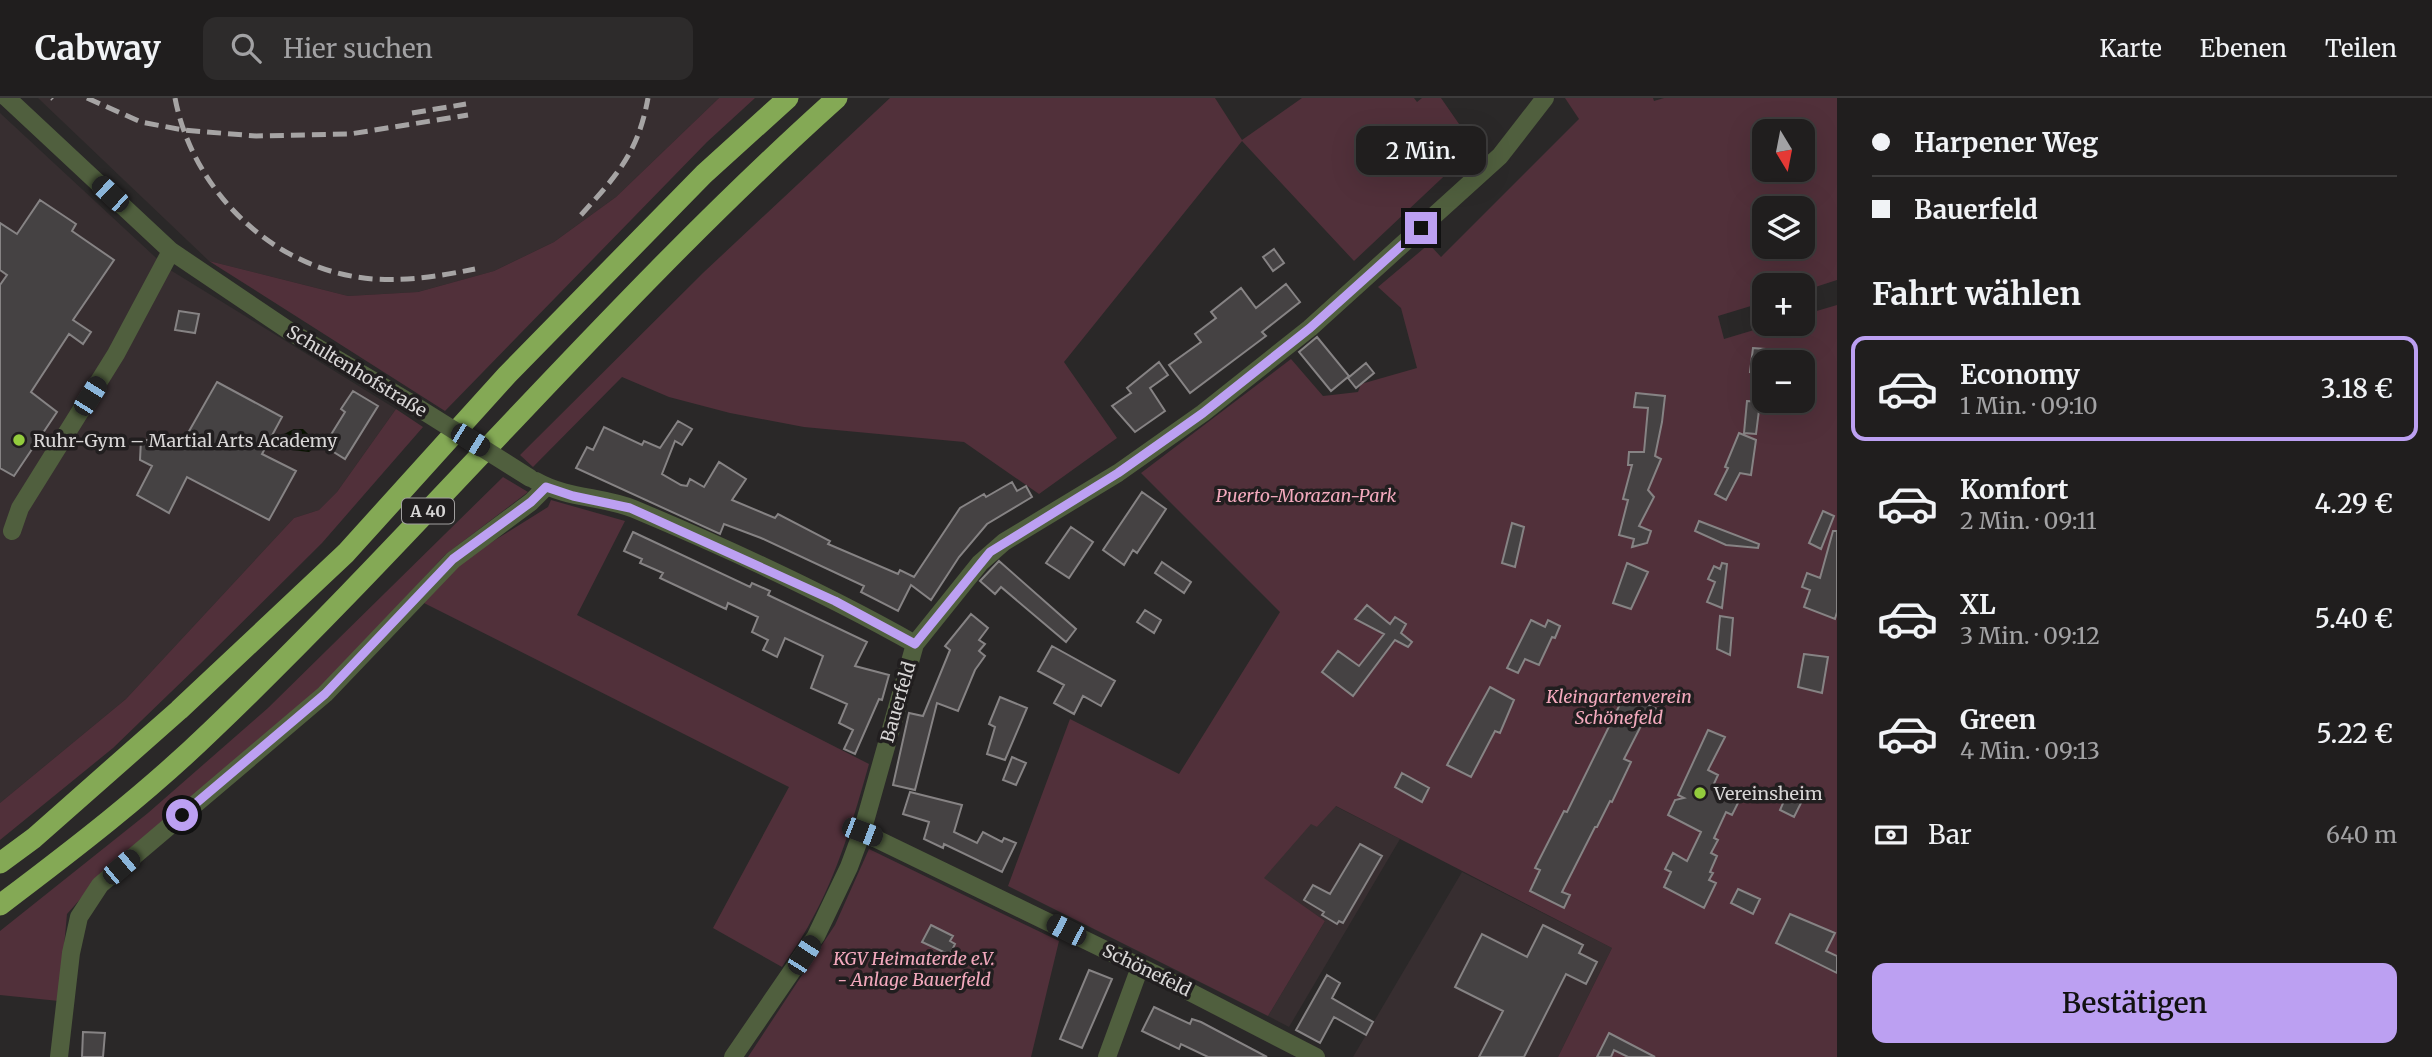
<!DOCTYPE html>
<html lang="de">
<head>
<meta charset="utf-8">
<style>
	:root { --surface:#201e1e; --page:#2d2b2b; --text:#f1f3f6; --muted:#a2a2a4; --line:#3d3c3c; --accent:#bca0f2 }
	body { margin:0; font-family:Merriweather,serif; background:var(--page); color:var(--text); height:100vh; display:flex; flex-direction:column; font-size:26px; white-space:nowrap }
	* { box-sizing:border-box; margin:0 }
	p { font-size:23px; color:var(--muted) }
	.icon { flex:none; width:38px; height:38px; fill:none; stroke:currentColor; stroke-width:2; stroke-linecap:round; stroke-linejoin:round }
	.map { position:relative; flex:1; overflow:hidden }
	.drawer { display:flex; flex-direction:column; background:var(--surface); width:595px }
	.drawer>* { flex:none }
	.banner { display:grid; align-content:center; height:154px; padding:0 35px; background:var(--surface) }
	.needle { width:46px; rotate:170deg }
	.buttons { position:absolute; left:1752px; top:21px; display:grid; gap:14px }
	.buttons a { display:grid; place-items:center; width:63px; height:63px; border-radius:14px; background:var(--surface); box-shadow:0 7px 28px #0002,0 0 0 2px var(--line); font-size:35px }
	.end { position:absolute; width:32px; height:32px; margin:-16px; border:9px solid #bca0f2; background:#111; box-shadow:0 0 0 4px #111 }
	.from { border-radius:50% }
	.bubble { position:absolute; height:49px; border-radius:14px; background:var(--surface); box-shadow:0 7px 28px #0002,0 0 0 2px var(--line); font-size:23px; font-weight:600; line-height:49px; text-align:center }
	.car { position:absolute; width:21px; height:42px; margin:-21px -10px; border-radius:9px; box-shadow:0 0 5px 2px #0007; background:linear-gradient(#222 24%,#8ab4d8 0 40%,#222 0 76%,#8ab4d8 0 86%,#222 0) }
	.banner b { display:flex; align-items:center; gap:24px; height:66px; font-size:26px }
	.banner b+b { border-top:2px solid var(--line) }
	.banner i { width:18px; height:18px; background:var(--text) }
	ul { padding:0; list-style:none }
	li { display:flex; align-items:center; gap:21px; height:105px; margin:0 14px 10px; padding:0 21px; border:4px solid transparent; border-radius:14px }
	li div { flex:1 }
	li b { display:block; font-size:26px }
	li em { font-style:normal; font-weight:600 }
	li.current { border-color:var(--accent) }
	li>.icon { width:63px; height:63px; stroke-width:1.5 }
	h2 { padding:0 35px; font-size:32px; line-height:84px }
	.pay { display:flex; align-items:center; gap:18px; height:77px; padding:0 35px; font-size:26px }
	.pay p { margin-inline-start:auto }
	.button { display:flex; gap:14px; margin-top:auto; padding:14px 35px }
	.button a { flex:1; height:80px; border-radius:14px; background:var(--accent); color:#111; font-size:28px; font-weight:600; line-height:80px; text-align:center }
	header { display:flex; align-items:center; gap:42px; box-sizing:border-box; height:98px; padding:0 35px; background:var(--surface); border-bottom:2px solid var(--line) }
	header strong { font-size:33px }
	nav { display:flex; gap:38px; margin-inline-start:auto; font-size:24px }
	.search { width:490px; height:63px; background:var(--page); display:flex; align-items:center; gap:18px; box-sizing:border-box; padding:0 24px; border-radius:14px; color:var(--muted); font-size:26px }
	main { display:flex; flex:1; min-height:0 }
	.map>svg:first-child { display:block }
	.built { fill:#372e30 }
	.green { fill:#51303a; fill-rule:evenodd }
	.water { fill:#081200 }
	.building { fill:#454243; stroke:#868384; stroke-width:2 }
	.lines { fill:none; stroke-linecap:round; stroke-linejoin:round }
	.minor { stroke:#505f3e; stroke-width:18 }
	.motorway { stroke:#84a955; stroke-width:21 }
	.rail { stroke:#a6a4a4; stroke-width:5; stroke-dasharray:14 7; stroke-linecap:butt }
	.minor-bridge { stroke:#505f3e; stroke-width:18 }
	.route { stroke:#bca0f2; stroke-width:9 }
	.poi-dot { fill:#93cc3d; stroke:#211e1f; stroke-width:2.5 }
	.labels { text-anchor:middle; dominant-baseline:central; stroke-width:7; stroke-linejoin:round; paint-order:stroke }
	.shield { fill:#211e1f; stroke:#a19f9f; stroke-width:2 }
	.shield-label { font-size:16px; font-weight:bold; fill:#d8d6d6 }
	.street-label { font-size:18px; fill:#d8d6d6; stroke:#211e1f }
	.poi-label { font-size:18px; fill:#d8d6d6; stroke:#211e1f; text-anchor:start }
	.park-label { font-size:18px; font-style:italic; fill:#f3a9bd; stroke:#211e1f }
</style>
</head>
<body>
<header>
<strong>Cabway</strong>
<div class="search"><svg class="icon" aria-label="search" viewBox="0 0 24 24"><circle cx="10" cy="10" r="6"/><path d="M15 15l6 6"/></svg>Hier suchen</div>
<nav><a>Karte</a><a>Ebenen</a><a>Teilen</a></nav>
</header>
<main>
<div class="map">
<svg width="1837" height="959" viewBox="0 0 1837 959">
	<rect width="100%" height="100%" fill="#2a2828"/>
	<!-- built -->
	<path class="built" d="M38,0H719L616,99L554,144L494,173L418,194L348,198L209,163Z
		M0,15L167,170L396,311L337,394L319,412L294,420L126,601L0,705Z
		M1335,708L1400,741L1289,929L1268,918L1325,823L1263,780L1311,725L1317,729Z
		M1462,774L1612,850L1558,959H1353Z"/>
	<!-- green -->
	<path class="green" d="M719,0H755L707,44L445,313L209,163L348,198L418,194L494,173L554,144L616,99Z
		M890,0H1215L1242,42L1302,0H1414L1417,4L1422,0H1441L1475,49L1354,163L1242,43L1064,264L1117,340L1039,396L964,344L804,329L730,315L669,299L622,279L533,369L520,357L704,174Z
		M1565,0H1653L1654,3L1664,0H1837V182L1803,193L1802,187H1764V204L1718,218L1724,241L1774,226H1802L1803,217L1837,207V959H1558L1612,850L1336,708L1317,729L1311,726L1264,780L1325,823L1268,918L1008,788L1070,621L1179,676L1280,514L1141,375L1291,261L1323,298L1358,294L1361,286L1417,270L1401,210L1378,189L1429,146L1441,159L1579,21ZM1764,33H1802V72H1764ZM1764,110H1802V149H1764ZM1764,264H1802V303H1764Z
		M396,311L423,329L322,445L200,566L113,650L0,742V705L126,601L294,420L319,412L337,394Z
		M503,379L528,394L445,457L320,592L98,781L67,816L59,903L0,897V833L148,715L268,610Z
		M551,402L625,423L577,517L869,666C854,719 838,775 811,823C803,839 792,854 782,869L713,830L789,689L420,503L466,460L548,409Z
		M869,751L1059,843L1031,959H748L835,827Z"/>
	<!-- water -->
	<path class="water" d="M294,331H303L314,342V350L309,354L282,351L278,344L284,336Z"/>
	<!-- building -->
	<path class="building" d="M40,102L76,126L72,133L114,162L73,222L91,234L83,246L69,236L31,294L57,314L14,378L0,370V187L7,177L0,172V125L17,136Z
		M1274,151L1284,165L1273,173L1263,159Z
		M1286,186L1300,204L1262,234L1266,238L1190,295L1169,267L1201,244L1195,236L1216,220L1211,214L1241,190L1256,210Z
		M179,213L199,216L195,235L175,232Z
		M1317,239L1349,278L1331,293L1299,254Z
		M1753,250L1765,251L1763,275L1750,274Z
		M1159,264L1168,277L1150,290L1165,313L1135,334L1112,308L1131,295L1127,290Z
		M1366,265L1374,275L1356,290L1348,280Z
		M217,284L282,319L262,356L296,373L269,422L187,379L169,415L137,397L152,368L140,362L141,342H184Z
		M353,293L378,308L345,361L324,348L345,314L341,311Z
		M1636,295L1665,298L1662,324L1655,358L1661,361L1648,392L1654,399L1639,428L1651,433L1647,445L1632,449L1634,441L1619,437L1628,402L1623,401L1632,367H1628L1629,354H1644L1648,310L1634,309Z
		M1747,303L1760,304L1756,336L1744,335Z
		M678,323L692,331L682,347L675,343L662,376L681,387L687,388L690,381L704,389L719,364L746,381L732,402L775,420L778,416L830,443L828,446L898,476L900,472L914,479L960,410L984,396L986,399L1012,384L1017,393L1026,388L1032,399L987,426L959,459L931,502L911,487L898,513L861,494L864,488L761,440L724,426L720,436L576,370L587,349L593,352L604,329L642,347L644,343L660,350Z
		M1739,335L1756,342L1751,377L1740,375L1726,402L1715,396L1728,370L1725,369Z
		M1142,394L1166,411L1137,455L1133,452L1124,467L1103,452Z
		M1823,413L1834,418L1821,451L1809,445Z
		M1699,423L1759,446L1758,450L1726,447L1695,433Z
		M1512,425L1524,429L1515,469L1502,465Z
		M1071,429L1093,444L1069,480L1046,465Z
		M1833,433H1837V514L1835,521L1804,509L1810,492L1802,489L1807,475L1820,480Z
		M633,434L750,489L752,485L770,493L768,497L867,544L855,568L889,577L882,602L879,601L855,656L844,651L853,632L839,625L847,606L811,590L823,558L785,540L777,559L763,552L768,542L752,534L758,519L728,505L726,511L660,480L663,475L640,465L642,461L624,453Z
		M999,463L1076,531L1066,544L1001,489L995,496L980,483Z
		M1162,464L1191,484L1184,495L1155,475Z
		M1627,465L1648,474L1631,511L1613,505Z
		M1722,465L1727,466L1722,510L1707,504L1715,484L1708,481L1714,468L1720,471Z
		M1367,507L1390,526L1395,519L1406,526L1401,535L1412,544L1408,549L1395,542L1353,598L1322,574L1338,553L1359,568L1384,536L1355,521Z
		M1145,512L1161,522L1154,535L1137,524Z
		M971,516L988,530L979,542L985,546L979,553L985,558L975,572L958,613L937,605L915,692L893,687L909,615L923,618L950,552L945,548Z
		M1720,518L1733,520L1730,557L1717,551Z
		M1531,522L1545,529L1548,522L1560,528L1555,540L1552,539L1539,567L1525,561L1518,575L1507,570Z
		M1052,548L1115,583L1101,608L1083,598L1074,616L1054,605L1064,587L1038,573Z
		M1804,556L1828,559L1822,595L1798,589Z
		M1490,589L1514,602L1500,635L1495,633L1471,679L1447,667Z
		M1625,596L1661,613L1656,625L1645,620L1624,661L1631,664L1612,704L1610,703L1597,729H1595L1562,794L1570,797L1564,810L1530,793L1540,772L1535,770L1564,713L1567,714Z
		M1000,599L1027,610L1005,662L987,656L995,629L989,626Z
		M1708,632L1725,639L1708,672L1718,677L1712,690L1739,703L1732,717L1726,714L1714,740L1718,742L1711,755L1717,758L1710,774L1713,775L1709,782L1716,785L1704,810L1664,789L1671,774L1665,771L1673,755L1687,763L1701,734L1668,717L1675,702L1684,700L1678,697Z
		M1012,659L1026,665L1016,687L1003,682Z
		M1402,675L1429,690L1422,704L1395,689Z
		M910,694L962,707L954,734L977,745L983,734L1002,744L1004,740L1016,745L1002,774L944,746L943,750L924,741L929,724L903,716Z
		M1787,696L1802,703L1794,719L1780,712Z
		M1360,746L1382,758L1343,825L1339,823L1337,826L1322,817L1324,814L1304,802L1313,787L1330,796Z
		M1738,791L1760,801L1753,816L1731,805Z
		M1790,816L1835,835L1826,853L1837,858V875L1776,845Z
		M931,827L953,838L950,843L955,846L950,857L922,844Z
		M1543,827L1583,847L1579,855L1597,864L1586,886L1566,876L1524,959H1479L1503,913L1455,889L1482,836L1527,859Z
		M1089,872L1112,881L1082,950L1060,941Z
		M1327,877L1340,885L1332,900L1373,924L1366,937L1334,919L1320,945L1296,932Z
		M1154,909L1190,926L1192,921L1201,924L1267,959H1208L1181,946L1179,951L1142,933Z
		M83,934L105,935L103,959H82Z
		M1609,935L1655,959H1628L1614,952L1611,959H1597Z"/>
	<g class="lines">
		<!-- minor -->
		<path class="minor" d="M7,0L171,153L291,234L409,304
			M536,383C568,401 602,398 634,411C729,451 825,495 915,546
			M12,433L20,410L116,256L171,153
			M862,734L1153,875L1316,959
			M59,959L71,855L79,819L100,787L325,596L453,462L531,404L546,389
			M733,959L816,838L849,769L862,734L915,546L980,465L1004,444L1118,375L1203,315L1310,230L1500,58L1545,0
			M1107,959L1140,869"/>
		<!-- motorway -->
		<path class="motorway" d="M0,765L34,740L179,612L346,455L507,277L704,76L788,0
			M0,807C73,752 146,696 212,632C426,427 616,198 837,0"/>
		<!-- rail -->
		<path class="rail" d="M52,0L53,1
			M87,0L141,24L183,32L256,38L350,36L468,17
			M175,0C193,95 276,174 374,181C410,183 440,178 475,171
			M412,15L466,6
			M581,117C617,77 638,55 648,0"/>
		<!-- minor-bridge -->
		<path class="minor-bridge" d="M409,304L530,380"/>
	</g>
	<g class="lines">
		<!-- route -->
		<path class="route" d="M182,717L325,596L453,461L531,404L546,389L573,398L630,410L835,503L915,546L990,454L1118,375L1203,315L1310,230L1421,130"/>
	</g>
	<!-- markers -->
	<g class="poi-dot">
		<circle cx="19" cy="342" r="7"/>
		<circle cx="1700" cy="695" r="7"/>
	</g>
	<g class="labels">
		<!-- shield labels -->
		<rect class="shield" x="402" y="400.5" width="52" height="25" rx="5"/>
		<g class="shield-label">
			<text x="428" y="413">A 40</text>
		</g>
		<!-- street labels -->
		<g class="street-label">
			<text transform="translate(357 273) rotate(31)">Schultenhofstraße</text>
			<text transform="translate(898 604) rotate(-74)">Bauerfeld</text>
			<text transform="translate(1147 872) rotate(26)">Schönefeld</text>
		</g>
		<!-- poi labels -->
		<g class="poi-label">
			<text x="33" y="342">Ruhr-Gym – Martial Arts Academy</text>
			<text x="1714" y="695">Vereinsheim</text>
		</g>
		<!-- park labels -->
		<g class="park-label">
			<text x="1306" y="397">Puerto-Morazan-Park</text>
			<text x="1619" y="598">Kleingartenverein<tspan x="1619" dy="21">Schönefeld</tspan></text>
			<text x="914" y="860">KGV Heimaterde e.V.<tspan x="914" dy="21">- Anlage Bauerfeld</tspan></text>
		</g>
	</g>
</svg>
<div class="buttons">
<a><svg class="needle" viewBox="-14 -14 28 28"><path d="M0-13l5 13h-10z" fill="#e53935"/><path d="M0 13l5-13h-10z" fill="#a2a2a4"/></svg></a>
<a><svg class="icon" aria-label="layers" viewBox="0 0 24 24"><path d="M12 4l9 5-9 5-9-5zM3 14l9 5 9-5"/></svg></a>
<a>+</a>
<a>−</a>
</div>
<i class="end from" style="left:182px;top:717px"></i>
<i class="end" style="left:1421px;top:130px"></i>
<div class="bubble" style="left:1356px;top:28px;width:130px">2 Min.</div>
<i class="car" style="left:110px;top:96px;rotate:313deg"></i>
<i class="car" style="left:90px;top:298px;rotate:32deg"></i>
<i class="car" style="left:470px;top:342px;rotate:122deg"></i>
<i class="car" style="left:862px;top:734px;rotate:111deg"></i>
<i class="car" style="left:121px;top:769px;rotate:50deg"></i>
<i class="car" style="left:1066px;top:832px;rotate:297deg"></i>
<i class="car" style="left:804px;top:857px;rotate:33deg"></i>
</div>
<section class="drawer">
<div class="banner">
<b><i class="from"></i>Harpener Weg</b>
<b><i></i>Bauerfeld</b>
</div>
<h2>Fahrt wählen</h2>
<ul>
<li class="current"><svg class="icon" aria-label="car" viewBox="0 0 24 24"><path d="M5 17H2v-5l4-1 3-4h7l3 4 3 1v5h-3M9 17h6M6 11h13"/><circle cx="7" cy="17" r="2"/><circle cx="17" cy="17" r="2"/></svg><div><b>Economy</b><p>1 Min. · 09:10</p></div><em>3.18 €</em></li>
<li><svg class="icon" aria-label="car" viewBox="0 0 24 24"><path d="M5 17H2v-5l4-1 3-4h7l3 4 3 1v5h-3M9 17h6M6 11h13"/><circle cx="7" cy="17" r="2"/><circle cx="17" cy="17" r="2"/></svg><div><b>Komfort</b><p>2 Min. · 09:11</p></div><em>4.29 €</em></li>
<li><svg class="icon" aria-label="car" viewBox="0 0 24 24"><path d="M5 17H2v-5l4-1 3-4h7l3 4 3 1v5h-3M9 17h6M6 11h13"/><circle cx="7" cy="17" r="2"/><circle cx="17" cy="17" r="2"/></svg><div><b>XL</b><p>3 Min. · 09:12</p></div><em>5.40 €</em></li>
<li><svg class="icon" aria-label="car" viewBox="0 0 24 24"><path d="M5 17H2v-5l4-1 3-4h7l3 4 3 1v5h-3M9 17h6M6 11h13"/><circle cx="7" cy="17" r="2"/><circle cx="17" cy="17" r="2"/></svg><div><b>Green</b><p>4 Min. · 09:13</p></div><em>5.22 €</em></li>
</ul>
<div class="pay"><svg class="icon" aria-label="cash" viewBox="0 0 24 24"><path d="M3 7h18v10H3z"/><circle cx="12" cy="12" r="2"/></svg>Bar<p>640 m</p></div>
<div class="button"><a>Bestätigen</a></div>
</section>
</main>
</body>
</html>
